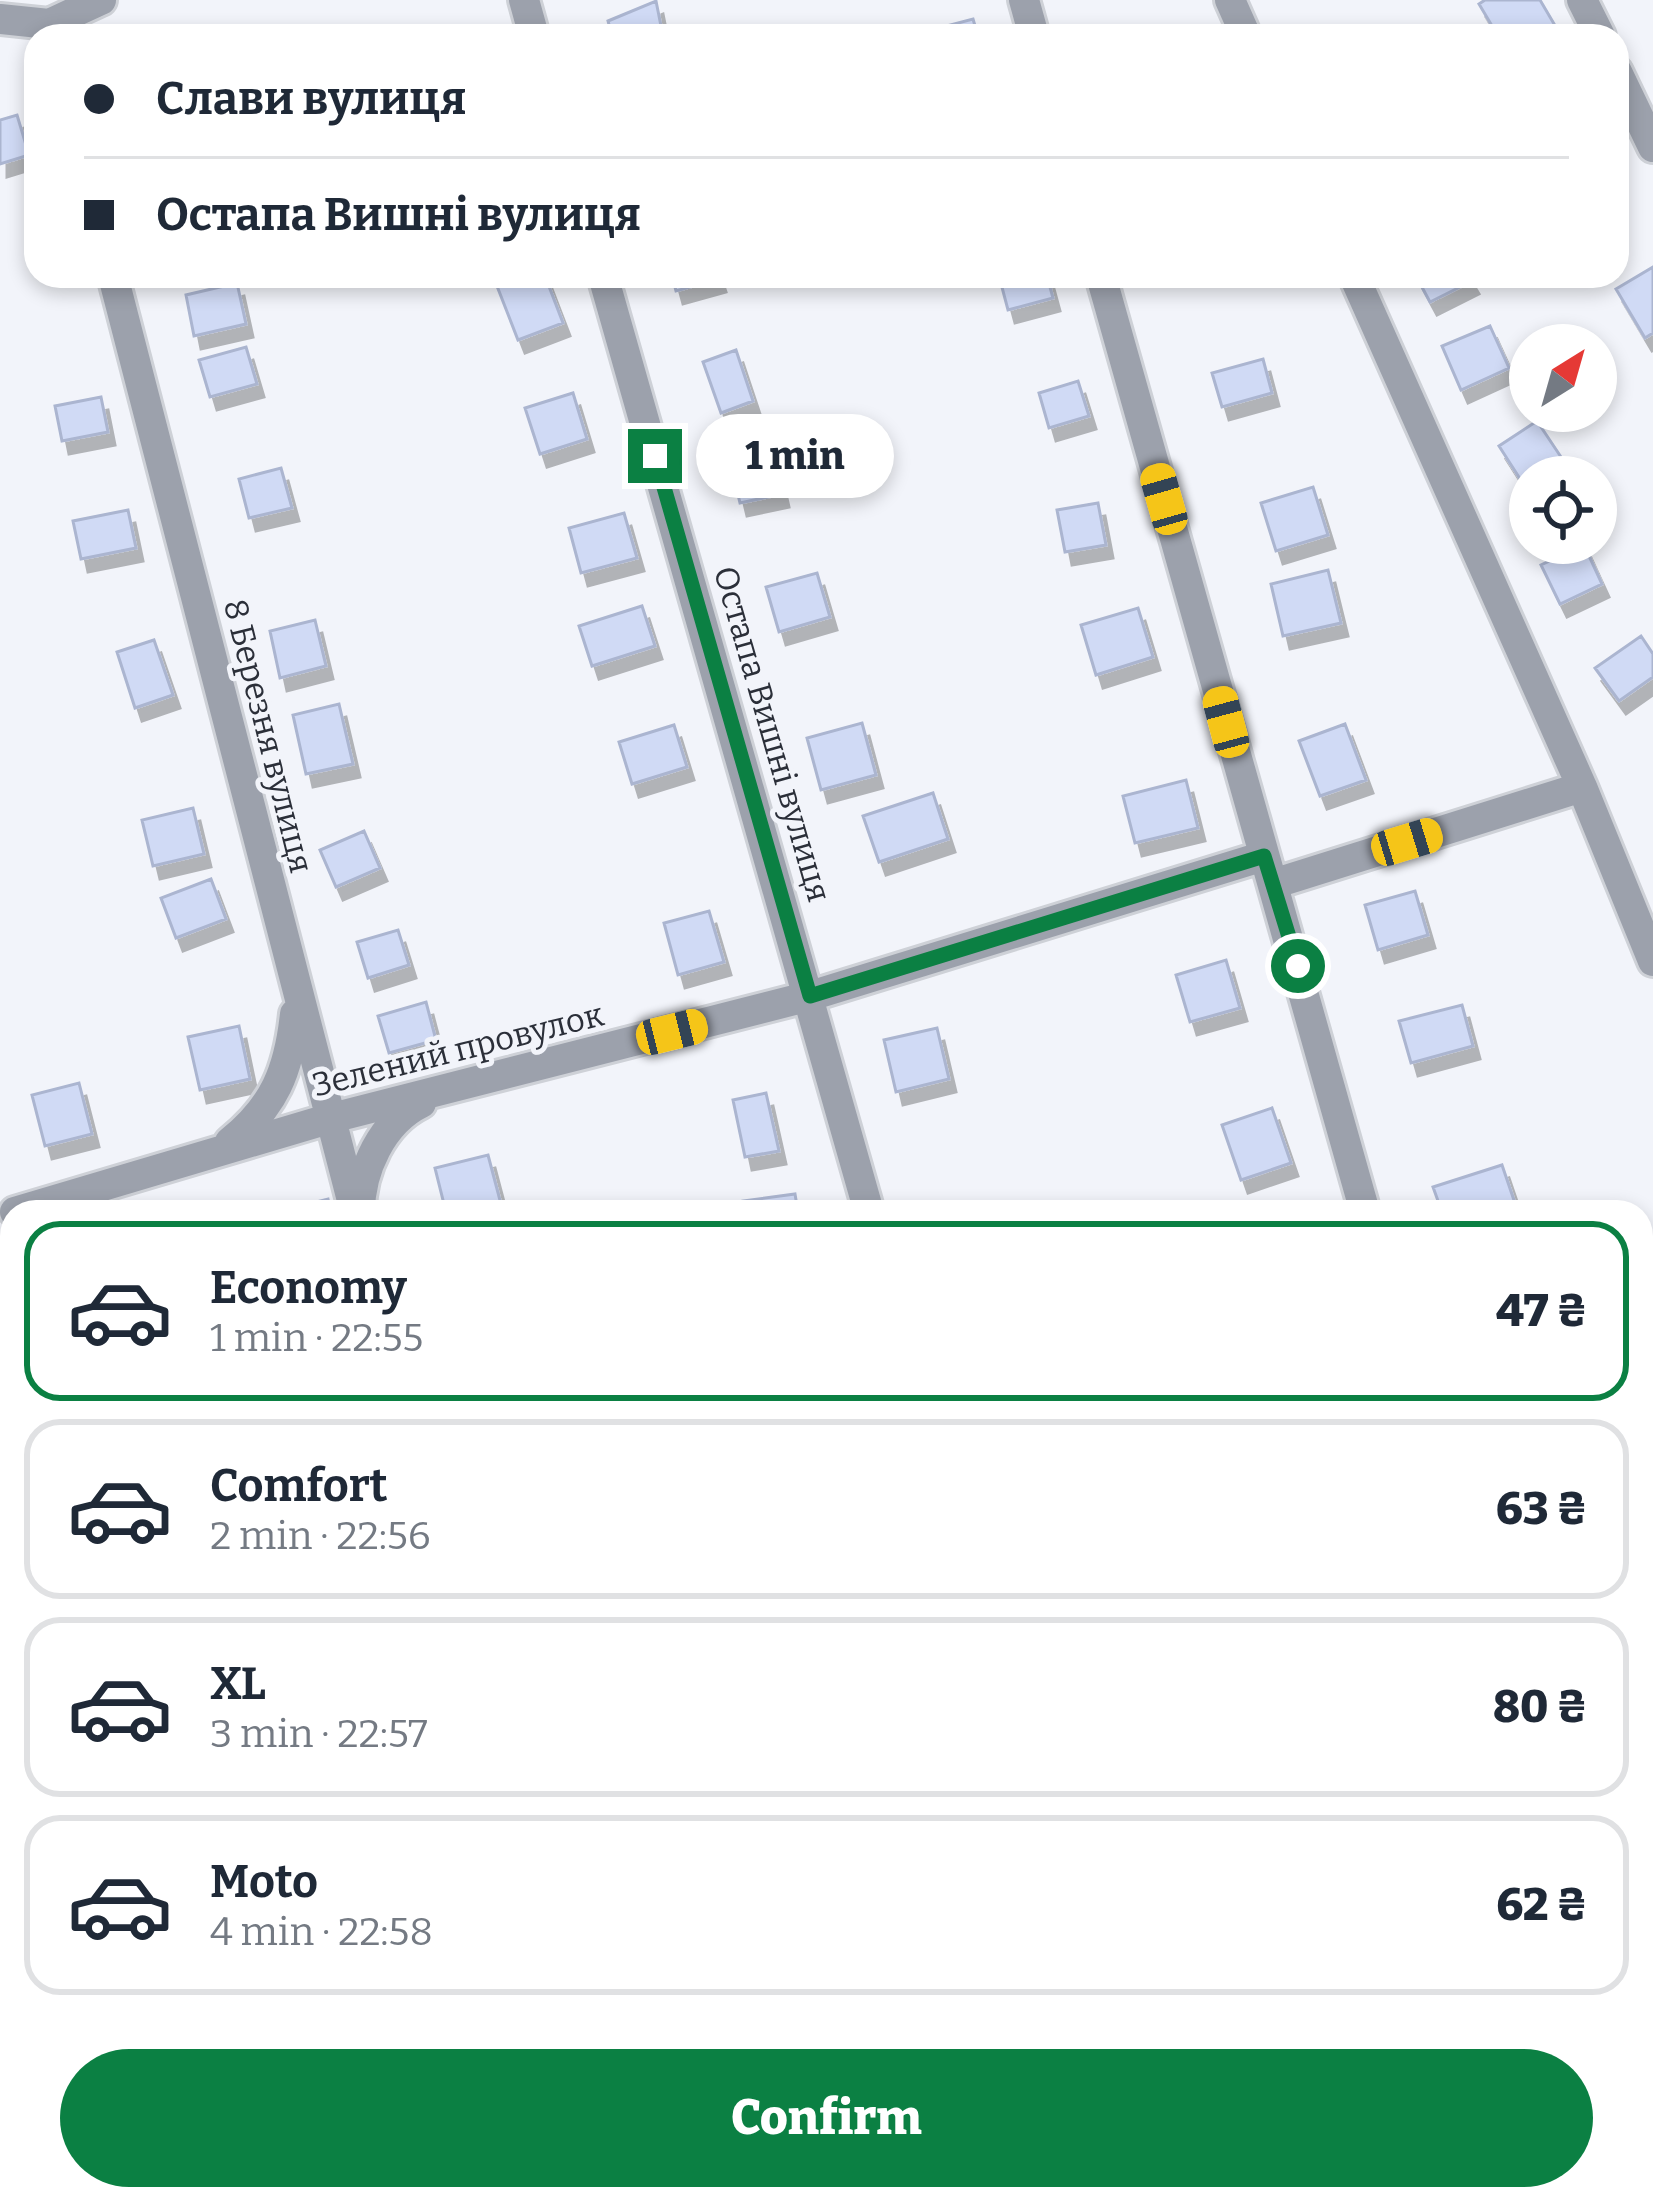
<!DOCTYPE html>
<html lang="en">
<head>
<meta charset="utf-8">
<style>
	:root { --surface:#fff; --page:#f6f6f7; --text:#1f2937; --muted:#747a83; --line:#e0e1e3; --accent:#0b8043 }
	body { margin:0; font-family:Bitter,serif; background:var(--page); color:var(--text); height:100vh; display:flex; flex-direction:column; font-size:45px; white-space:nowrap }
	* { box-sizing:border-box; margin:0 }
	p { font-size:39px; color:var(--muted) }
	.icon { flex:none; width:66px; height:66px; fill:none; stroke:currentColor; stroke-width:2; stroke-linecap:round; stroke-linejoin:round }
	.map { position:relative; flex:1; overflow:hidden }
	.details { position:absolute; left:0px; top:1200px; width:1653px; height:1011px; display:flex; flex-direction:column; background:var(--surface); border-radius:36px 36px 0 0; box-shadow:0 6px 18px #0003 }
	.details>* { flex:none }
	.guide { position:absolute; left:24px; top:24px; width:1605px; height:264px; border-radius:36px; box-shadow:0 6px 18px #0003; display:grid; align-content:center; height:264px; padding:0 60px; background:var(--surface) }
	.needle { width:78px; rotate:37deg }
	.buttons { position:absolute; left:1509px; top:324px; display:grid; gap:24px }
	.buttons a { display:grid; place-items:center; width:108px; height:108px; border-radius:50%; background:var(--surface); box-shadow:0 6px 18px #0003; font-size:60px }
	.end { position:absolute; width:54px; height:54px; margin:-27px; border:15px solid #0b8043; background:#fff; box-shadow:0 0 0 6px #fff }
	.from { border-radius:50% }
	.bubble { position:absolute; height:84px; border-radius:42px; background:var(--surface); box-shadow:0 6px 18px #0003; font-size:39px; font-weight:800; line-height:84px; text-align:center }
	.car { position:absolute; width:36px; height:72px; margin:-36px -18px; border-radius:15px; box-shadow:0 0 9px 3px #0007; background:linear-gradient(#f5c518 24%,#345 0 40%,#f5c518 0 76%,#345 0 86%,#f5c518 0) }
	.guide b { display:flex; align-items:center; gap:42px; height:114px; font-size:45px }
	.guide b+b { border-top:3px solid var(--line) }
	.guide i { width:30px; height:30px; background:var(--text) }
	ul { padding:21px 0 0; list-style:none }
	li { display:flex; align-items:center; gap:36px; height:180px; margin:0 24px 18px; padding:0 36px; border:6px solid var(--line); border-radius:36px }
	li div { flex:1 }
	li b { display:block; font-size:45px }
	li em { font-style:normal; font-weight:800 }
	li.on { border-color:var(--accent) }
	li>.icon { width:108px; height:108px; stroke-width:1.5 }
	.primary-button { display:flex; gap:24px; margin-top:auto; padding:24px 60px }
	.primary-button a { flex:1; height:138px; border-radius:72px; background:var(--accent); color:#fff; font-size:48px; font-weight:800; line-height:138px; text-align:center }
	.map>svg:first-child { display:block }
	.building { fill:#d0daf5; stroke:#abb5d0; stroke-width:3; filter:url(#shadow) }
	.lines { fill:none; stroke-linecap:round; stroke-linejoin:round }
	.street-casing { stroke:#ced1d7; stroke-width:36 }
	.street { stroke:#9ca1ac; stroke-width:30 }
	.route { stroke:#0b8043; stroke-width:15 }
	.labels { text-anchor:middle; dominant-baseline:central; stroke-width:10; stroke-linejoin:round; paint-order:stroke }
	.street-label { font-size:33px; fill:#2b2f39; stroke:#f2f4fa }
</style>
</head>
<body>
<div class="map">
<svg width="1653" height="2210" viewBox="0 0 1653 2210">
	<defs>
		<filter id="shadow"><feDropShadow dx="7" dy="13" stdDeviation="0" flood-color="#0004"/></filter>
	</defs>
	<rect width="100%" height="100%" fill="#f2f4fa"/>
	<!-- building -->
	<path class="building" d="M1485,0H1540L1560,34L1498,36L1479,4Z
		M656,1L663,36H612L608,21Z
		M973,19L978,36H917L916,34Z
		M17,115L29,155L0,164V120Z
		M1653,267V333L1645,338L1616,289Z
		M522,276H545L563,323L518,340L497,286Z
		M672,276H718L719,279L676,291Z
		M999,276H1047L1053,298L1008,310Z
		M1416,276H1469L1472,281L1430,302Z
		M237,283L246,324L194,336L186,295Z
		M1490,326L1509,368L1461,390L1442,346Z
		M246,347L257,384L210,397L199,360Z
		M736,350L753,401L721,413L703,362Z
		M1263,359L1272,393L1222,407L1212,373Z
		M1078,381L1089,416L1049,428L1039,393Z
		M573,393L587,439L540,454L525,408Z
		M101,397L108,432L62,441L55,406Z
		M1537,421L1563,460L1524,485L1499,446Z
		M772,450L782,494L740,503L730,461Z
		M281,468L292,508L249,518L239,479Z
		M1313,487L1328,535L1276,551L1261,503Z
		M1098,503L1106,545L1065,552L1057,510Z
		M128,510L136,548L81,559L73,521Z
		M624,513L637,558L581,573L569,528Z
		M1584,545L1602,584L1560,604L1541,565Z
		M1328,570L1341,623L1283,636L1271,584Z
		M817,573L830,617L779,632L766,587Z
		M642,606L655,646L592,666L579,626Z
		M1138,608L1153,657L1096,675L1081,625Z
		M315,620L326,666L280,678L270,631Z
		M1641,636L1653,654V677L1619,701L1595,668Z
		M154,640L173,695L135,708L117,652Z
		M339,704L353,764L306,774L293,715Z
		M862,723L876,775L821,790L807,738Z
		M1345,724L1366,780L1320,796L1299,741Z
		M674,725L687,767L632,784L619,742Z
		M1186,780L1198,828L1135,843L1123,796Z
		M933,793L948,839L879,862L863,816Z
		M193,808L204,854L153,866L142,820Z
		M364,831L380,868L336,887L320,850Z
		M211,879L226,919L176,938L161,898Z
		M1415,891L1428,935L1378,950L1365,905Z
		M709,911L724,962L678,975L664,923Z
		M398,930L409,965L368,978L357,942Z
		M1226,960L1240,1008L1190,1022L1176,975Z
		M426,1002L436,1040L389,1053L378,1016Z
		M1462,1005L1473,1046L1411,1063L1399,1021Z
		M239,1026L250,1079L200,1090L188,1037Z
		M937,1028L949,1079L896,1092L884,1040Z
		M79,1083L92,1134L45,1146L32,1095Z
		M766,1093L779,1151L745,1157L733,1100Z
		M1272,1108L1291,1163L1241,1180L1222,1125Z
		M488,1155L501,1204L446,1212L435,1168Z
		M1502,1165L1518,1212H1442L1433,1187Z
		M795,1194L798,1212H745L743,1201Z
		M328,1199L331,1212H276Z
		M1653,1782V1833L1641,1837V1786Z
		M12,1888V1930L0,1934V1892Z
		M1653,1895V1949L1642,1953L1641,1899Z
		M12,2007V2061L6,2062L0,2010Z
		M12,2092V2142L4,2143L0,2095Z
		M37,2199H92L94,2210H39Z
		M1222,2199H1280L1283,2210H1213L1211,2202Z"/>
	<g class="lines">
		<!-- street casing -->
		<g class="street-casing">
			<path id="street" d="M524,0L534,36
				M1024,0L1034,36
				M1230,0L1246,36
				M1582,0L1600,36
				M0,19L49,24L101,0
				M1617,72L1653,147
				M113,276L355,1212
				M603,276L869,1212
				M1101,276L1365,1212
				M1354,276L1582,787L1653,961
				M1276,883L1582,787
				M230,1142C274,1107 289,1071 295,1014
				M15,1212L328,1119L810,996L1264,856
				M360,1212C360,1170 382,1122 421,1103
				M0,1622L12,1667
				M154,2199L157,2210
				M652,2199L655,2210
				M1137,2199L1140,2210
				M1634,2210L1653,2203"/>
		</g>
		<!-- street -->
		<use href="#street" class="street"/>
	</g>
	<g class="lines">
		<!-- route -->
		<path class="route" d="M655,456L810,996L1264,856L1298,966"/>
	</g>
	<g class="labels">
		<!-- street labels -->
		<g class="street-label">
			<text transform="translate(772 734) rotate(74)">Остапа Вишні вулиця</text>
			<text transform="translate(268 736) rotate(76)">8 Березня вулиця</text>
			<text transform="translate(458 1050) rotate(-14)">Зелений провулок</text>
		</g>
	</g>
</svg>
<div class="buttons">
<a><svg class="needle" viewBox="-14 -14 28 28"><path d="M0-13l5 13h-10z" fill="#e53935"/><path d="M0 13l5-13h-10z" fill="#747a83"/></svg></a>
<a><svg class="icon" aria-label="locate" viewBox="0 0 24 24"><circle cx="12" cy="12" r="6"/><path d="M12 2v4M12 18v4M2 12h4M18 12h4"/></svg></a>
</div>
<i class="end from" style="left:1298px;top:966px"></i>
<i class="end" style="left:655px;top:456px"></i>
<div class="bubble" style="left:696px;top:414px;width:198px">1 min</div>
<i class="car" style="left:1164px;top:499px;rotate:344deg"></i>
<i class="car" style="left:1226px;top:722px;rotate:345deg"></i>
<i class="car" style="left:1407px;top:842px;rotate:73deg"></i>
<i class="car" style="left:672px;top:1032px;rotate:76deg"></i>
<div class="guide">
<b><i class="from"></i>Слави вулиця</b>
<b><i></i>Остапа Вишні вулиця</b>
</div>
<section class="details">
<ul>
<li class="on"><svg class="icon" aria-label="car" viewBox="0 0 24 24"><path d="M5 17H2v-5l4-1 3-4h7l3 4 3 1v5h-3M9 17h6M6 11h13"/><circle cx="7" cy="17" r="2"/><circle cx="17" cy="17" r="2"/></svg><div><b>Economy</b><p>1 min · 22:55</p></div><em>47 ₴</em></li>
<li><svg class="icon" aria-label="car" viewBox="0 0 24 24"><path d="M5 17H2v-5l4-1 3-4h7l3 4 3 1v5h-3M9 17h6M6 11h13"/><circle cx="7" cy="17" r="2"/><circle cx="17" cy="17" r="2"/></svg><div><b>Comfort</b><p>2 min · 22:56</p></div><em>63 ₴</em></li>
<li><svg class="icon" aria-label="car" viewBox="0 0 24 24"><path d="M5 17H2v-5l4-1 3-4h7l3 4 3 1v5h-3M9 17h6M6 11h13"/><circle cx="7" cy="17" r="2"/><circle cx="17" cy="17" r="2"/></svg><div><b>XL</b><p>3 min · 22:57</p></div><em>80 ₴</em></li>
<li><svg class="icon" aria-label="car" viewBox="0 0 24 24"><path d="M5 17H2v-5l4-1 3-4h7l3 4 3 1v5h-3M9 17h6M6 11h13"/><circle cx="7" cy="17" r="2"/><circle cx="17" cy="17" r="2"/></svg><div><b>Moto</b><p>4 min · 22:58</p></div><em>62 ₴</em></li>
</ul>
<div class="primary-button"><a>Confirm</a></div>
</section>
</div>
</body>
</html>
